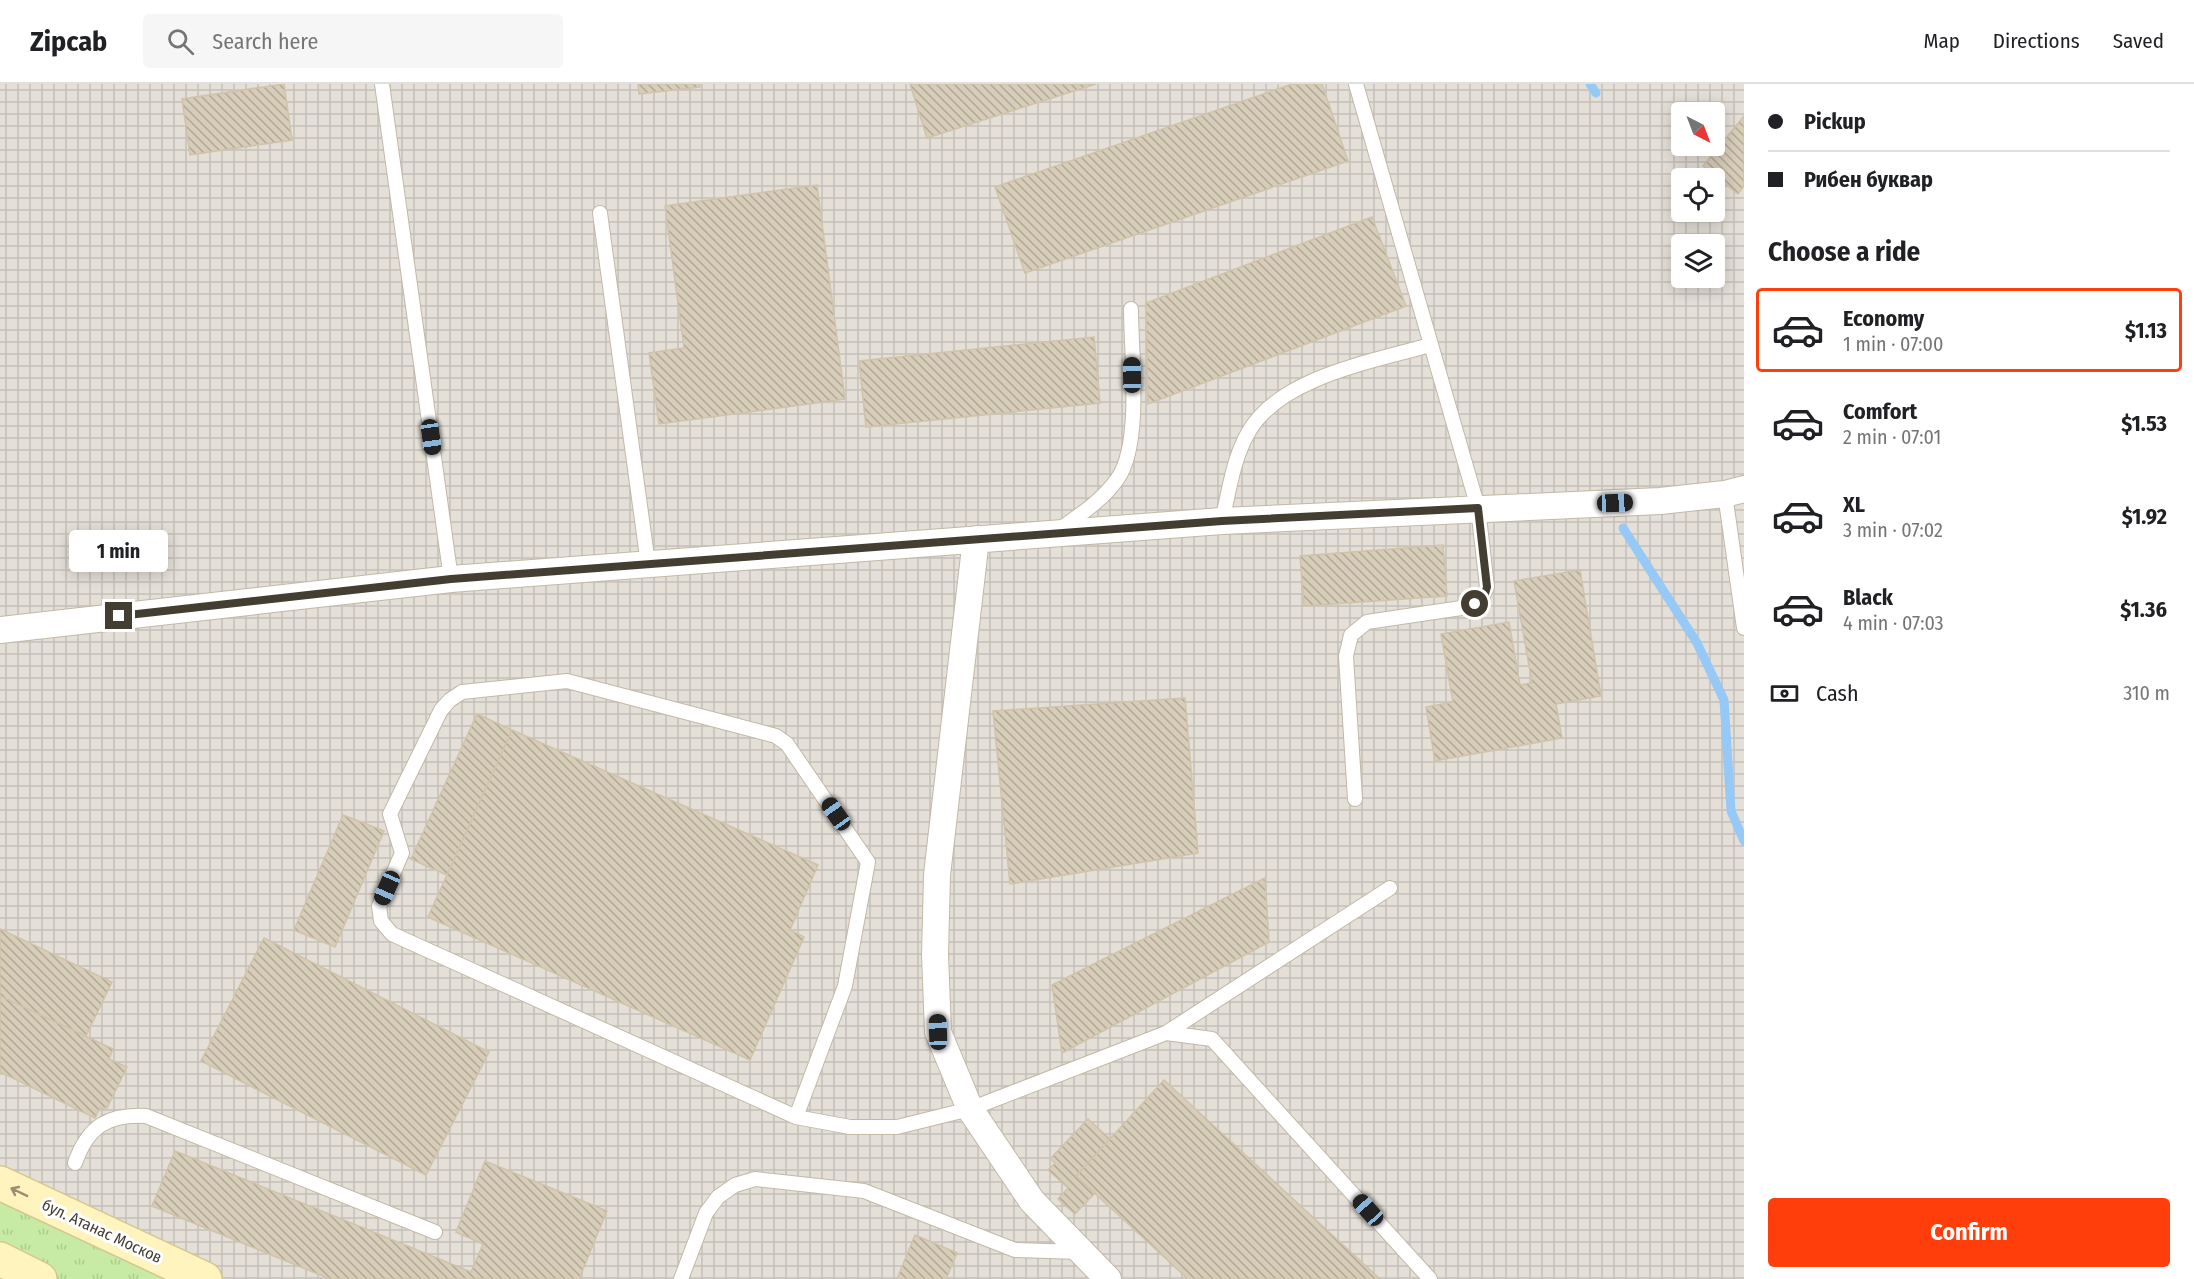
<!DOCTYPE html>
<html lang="en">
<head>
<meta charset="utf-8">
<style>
	:root { --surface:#fff; --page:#f6f6f6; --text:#202124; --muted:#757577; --line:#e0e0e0; --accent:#ff3e0b }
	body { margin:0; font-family:"Fira Sans Condensed",sans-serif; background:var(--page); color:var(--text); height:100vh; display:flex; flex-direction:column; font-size:22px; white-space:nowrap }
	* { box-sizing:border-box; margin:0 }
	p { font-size:20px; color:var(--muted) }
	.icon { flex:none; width:33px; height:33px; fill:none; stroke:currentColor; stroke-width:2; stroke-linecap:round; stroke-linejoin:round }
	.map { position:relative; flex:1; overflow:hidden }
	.drawer { display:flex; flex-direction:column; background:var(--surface); width:450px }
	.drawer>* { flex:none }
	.banner { display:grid; align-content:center; height:132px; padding:0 24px; background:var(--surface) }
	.needle { width:39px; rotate:138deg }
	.tools { position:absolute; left:1671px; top:18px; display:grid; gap:12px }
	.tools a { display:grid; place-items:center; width:54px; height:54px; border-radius:6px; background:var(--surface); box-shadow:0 3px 15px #0003; font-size:30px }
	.end { position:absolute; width:27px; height:27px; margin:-14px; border:8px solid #443e32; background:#fff; box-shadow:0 0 0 3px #fff }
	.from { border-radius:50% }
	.bubble { position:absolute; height:42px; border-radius:6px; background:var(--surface); box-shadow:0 3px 15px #0003; font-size:20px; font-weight:700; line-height:42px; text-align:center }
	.car { position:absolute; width:18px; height:36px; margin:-18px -9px; border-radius:8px; box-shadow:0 0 4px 2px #0007; background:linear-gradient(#222 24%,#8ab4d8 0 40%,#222 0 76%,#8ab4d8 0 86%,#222 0) }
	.banner b { display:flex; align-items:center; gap:21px; height:57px; font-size:22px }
	.banner b+b { border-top:2px solid var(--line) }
	.banner i { width:15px; height:15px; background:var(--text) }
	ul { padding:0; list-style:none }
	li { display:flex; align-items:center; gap:18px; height:84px; margin:0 12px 9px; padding:0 12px; border:3px solid transparent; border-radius:6px }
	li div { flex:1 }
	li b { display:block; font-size:22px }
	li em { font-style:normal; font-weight:700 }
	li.current { border-color:var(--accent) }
	li>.icon { width:54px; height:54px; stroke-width:1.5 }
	h2 { padding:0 24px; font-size:27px; line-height:72px }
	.pay { display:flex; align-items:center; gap:15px; height:66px; padding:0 24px; font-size:22px }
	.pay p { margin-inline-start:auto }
	.primary-button { display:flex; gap:12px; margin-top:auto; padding:12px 24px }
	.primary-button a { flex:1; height:69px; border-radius:6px; background:var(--accent); color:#fff; font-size:24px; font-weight:700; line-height:69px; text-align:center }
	header { display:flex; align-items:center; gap:36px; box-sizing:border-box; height:84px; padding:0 30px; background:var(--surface); border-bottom:2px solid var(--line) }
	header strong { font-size:28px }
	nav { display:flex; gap:33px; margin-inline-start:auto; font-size:21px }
	.search { width:420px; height:54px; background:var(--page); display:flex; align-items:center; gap:15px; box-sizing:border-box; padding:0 21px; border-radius:6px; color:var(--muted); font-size:22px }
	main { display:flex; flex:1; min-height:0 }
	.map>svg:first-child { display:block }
	.industrial { fill:url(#industrial-grid); fill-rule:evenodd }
	.grass { fill:url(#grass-tufts) }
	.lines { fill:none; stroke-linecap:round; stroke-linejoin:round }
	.stream { stroke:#97c9f6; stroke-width:9 }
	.building { fill:url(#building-back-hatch); stroke:#d0c3a8; stroke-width:1.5 }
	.service-casing { stroke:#c1b9a6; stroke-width:16 }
	.minor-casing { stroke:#c1b9a6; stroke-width:28 }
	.secondary-casing { stroke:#d6c78c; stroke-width:36 }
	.service { stroke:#fff; stroke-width:14 }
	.minor { stroke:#fff; stroke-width:26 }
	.secondary { stroke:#fff3be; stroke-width:33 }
	.oneway { stroke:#988f71 }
	.route { stroke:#443e32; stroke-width:8 }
	.labels { text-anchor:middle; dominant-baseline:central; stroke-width:6; stroke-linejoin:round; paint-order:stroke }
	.street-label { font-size:16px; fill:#443e32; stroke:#fff }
</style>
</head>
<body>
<header>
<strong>Zipcab</strong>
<div class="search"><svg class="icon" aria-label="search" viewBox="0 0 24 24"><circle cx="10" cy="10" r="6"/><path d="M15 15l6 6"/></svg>Search here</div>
<nav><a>Map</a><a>Directions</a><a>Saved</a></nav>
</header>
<main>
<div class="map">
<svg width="1744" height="1195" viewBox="0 0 1744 1195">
	<defs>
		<pattern id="industrial-grid" width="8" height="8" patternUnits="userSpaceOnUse" patternTransform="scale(1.5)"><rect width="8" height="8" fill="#e4dfd7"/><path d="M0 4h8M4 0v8" fill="none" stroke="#c5c0b9"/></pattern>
		<pattern id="grass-tufts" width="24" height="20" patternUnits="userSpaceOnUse" patternTransform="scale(1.5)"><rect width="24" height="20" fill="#c7eba5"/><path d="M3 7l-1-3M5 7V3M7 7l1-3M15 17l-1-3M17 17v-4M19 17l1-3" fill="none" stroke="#accb8e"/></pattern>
		<pattern id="building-back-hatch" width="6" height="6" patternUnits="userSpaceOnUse" patternTransform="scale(1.5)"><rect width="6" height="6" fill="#d8cdb9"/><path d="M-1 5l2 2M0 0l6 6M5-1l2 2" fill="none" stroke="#b1a897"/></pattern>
	</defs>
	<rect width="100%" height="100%" fill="#f2eee1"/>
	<!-- industrial -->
	<path class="industrial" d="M0,0H1744V1195H0ZM1682,28H1714V62H1682ZM1682,94H1714V128H1682ZM1682,160H1714V194H1682Z"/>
	<!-- grass -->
	<path class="grass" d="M0,1099L198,1195H40L0,1175Z"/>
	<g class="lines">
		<!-- stream -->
		<path class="stream" d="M1590,0L1596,9
			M1623,444L1697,559L1724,616L1731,727L1744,757"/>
	</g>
	<!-- building -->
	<path class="building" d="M284,0L292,56L190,71L182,15Z
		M638,0H700V3L639,10Z
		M910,0H1096L927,54Z
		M1292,0H1322L1348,77L1025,189L995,103Z
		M1744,32V102L1738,110L1703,82Z
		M817,101L845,315L659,340L649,269L684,264L665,122Z
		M1372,133L1406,222L1148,320L1146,219Z
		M1094,253L1100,319L866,343L859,277Z
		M1443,461L1447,512L1304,522L1300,472Z
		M1580,486L1601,612L1556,620L1562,654L1435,677L1426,623L1453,618L1441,550L1509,538L1520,601L1532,599L1514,497Z
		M1185,614L1198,769L1010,800L993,627Z
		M477,630L512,646L447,791L411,775Z
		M512,646L818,781L790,846L804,853L750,976L428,833Z
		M343,731L384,747L335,863L294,846Z
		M1265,794L1269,858L1062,969L1052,901Z
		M0,845L112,898L86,952L0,912Z
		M264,854L489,968L426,1091L201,977Z
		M0,912L113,965L109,975L127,983L107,1024H100L95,1034L0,988Z
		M1164,996L1380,1195H1188L1076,1092Z
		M1088,1035L1110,1055L1076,1092L1095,1109L1075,1130L1058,1115L1068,1104L1048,1086L1055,1079L1050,1075Z
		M175,1067L471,1188L483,1160L456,1148L485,1077L607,1127L579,1195H330L152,1122Z
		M915,1151L957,1169L946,1195H897Z"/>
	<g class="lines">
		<!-- service casing -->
		<g class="service-casing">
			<path id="service" d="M382,0L451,495
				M600,129L648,480
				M1725,410L1744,544
				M1222,437C1229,408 1233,375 1248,349C1279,293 1372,278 1430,261
				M1060,445C1081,430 1103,416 1118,394C1142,359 1131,269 1131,225
				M1355,715L1346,572L1351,551L1367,538L1468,523L1481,516L1487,503L1478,424L1356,0
				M1166,949L1390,804
				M796,1033L845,902L868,778L787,660L776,652L567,597L462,608L450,616L441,626L390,730L402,769L379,822L381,837L392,850L796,1033L850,1043H897L970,1025L1166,949L1212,955L1430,1195
				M75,1079C88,1042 108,1030 146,1032L435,1148
				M681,1195L706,1129L718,1113L735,1101L755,1095L864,1107L1015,1166L1081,1168"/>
		</g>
		<!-- minor casing -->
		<g class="minor-casing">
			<path id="minor" d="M976,455L937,791L935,871L938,948L970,1025L1032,1117L1108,1195
				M0,546L451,495L1222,437L1660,417L1725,410L1744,405"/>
		</g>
		<!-- secondary casing -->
		<g class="secondary-casing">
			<path id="secondary" d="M0,1099L205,1195
				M0,1175L40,1195"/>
		</g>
		<!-- service -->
		<use href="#service" class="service"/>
		<!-- minor -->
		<use href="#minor" class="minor"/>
		<!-- secondary -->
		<use href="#secondary" class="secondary"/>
	</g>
	<!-- one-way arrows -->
	<defs><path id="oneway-shaft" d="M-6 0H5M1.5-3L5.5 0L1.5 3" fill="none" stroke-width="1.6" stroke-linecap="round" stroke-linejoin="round" transform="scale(1.5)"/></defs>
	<use class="oneway" href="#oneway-shaft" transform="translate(19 1108) rotate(-154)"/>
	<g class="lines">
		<!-- route -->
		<path class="route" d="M119,532L451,495L1222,437L1478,424L1487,503L1485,510L1475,520"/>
	</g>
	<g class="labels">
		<!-- street labels -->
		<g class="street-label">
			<text transform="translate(102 1147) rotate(25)">бул. Атанас Москов</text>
		</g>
	</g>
</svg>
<div class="tools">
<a><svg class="needle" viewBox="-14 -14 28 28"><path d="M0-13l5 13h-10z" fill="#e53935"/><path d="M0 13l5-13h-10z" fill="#757577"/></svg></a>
<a><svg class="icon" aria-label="locate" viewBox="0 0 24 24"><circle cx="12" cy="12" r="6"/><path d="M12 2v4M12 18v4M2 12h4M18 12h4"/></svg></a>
<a><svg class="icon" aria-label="layers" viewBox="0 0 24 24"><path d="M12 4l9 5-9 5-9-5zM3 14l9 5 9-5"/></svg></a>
</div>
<i class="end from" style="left:1475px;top:520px"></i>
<i class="end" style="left:119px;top:532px"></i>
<div class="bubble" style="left:69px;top:446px;width:99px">1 min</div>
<i class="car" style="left:1132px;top:291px;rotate:359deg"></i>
<i class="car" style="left:431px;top:353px;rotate:172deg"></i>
<i class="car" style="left:1615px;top:419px;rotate:88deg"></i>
<i class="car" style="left:836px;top:730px;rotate:325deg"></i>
<i class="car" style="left:387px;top:804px;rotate:204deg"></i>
<i class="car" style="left:938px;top:948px;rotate:358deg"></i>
<i class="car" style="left:1368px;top:1126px;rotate:318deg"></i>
</div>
<section class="drawer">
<div class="banner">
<b><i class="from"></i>Pickup</b>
<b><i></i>Рибен буквар</b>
</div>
<h2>Choose a ride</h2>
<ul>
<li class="current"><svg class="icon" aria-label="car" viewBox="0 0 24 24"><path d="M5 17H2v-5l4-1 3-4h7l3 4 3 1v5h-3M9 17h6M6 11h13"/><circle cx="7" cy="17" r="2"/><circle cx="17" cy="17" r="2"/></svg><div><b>Economy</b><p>1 min · 07:00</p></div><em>$1.13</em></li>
<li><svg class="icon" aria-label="car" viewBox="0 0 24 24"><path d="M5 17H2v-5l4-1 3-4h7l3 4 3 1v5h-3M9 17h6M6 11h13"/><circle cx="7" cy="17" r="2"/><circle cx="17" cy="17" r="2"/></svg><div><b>Comfort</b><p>2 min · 07:01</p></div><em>$1.53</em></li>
<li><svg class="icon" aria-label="car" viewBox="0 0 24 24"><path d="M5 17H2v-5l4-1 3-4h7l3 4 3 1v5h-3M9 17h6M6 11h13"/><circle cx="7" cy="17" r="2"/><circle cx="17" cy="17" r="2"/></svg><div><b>XL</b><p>3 min · 07:02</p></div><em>$1.92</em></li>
<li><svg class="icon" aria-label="car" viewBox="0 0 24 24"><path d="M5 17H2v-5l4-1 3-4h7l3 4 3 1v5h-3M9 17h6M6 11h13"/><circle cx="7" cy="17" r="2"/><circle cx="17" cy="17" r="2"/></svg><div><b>Black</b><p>4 min · 07:03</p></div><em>$1.36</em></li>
</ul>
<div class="pay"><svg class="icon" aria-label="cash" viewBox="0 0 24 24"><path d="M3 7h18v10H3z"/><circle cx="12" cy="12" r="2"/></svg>Cash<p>310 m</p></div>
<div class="primary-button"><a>Confirm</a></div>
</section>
</main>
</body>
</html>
